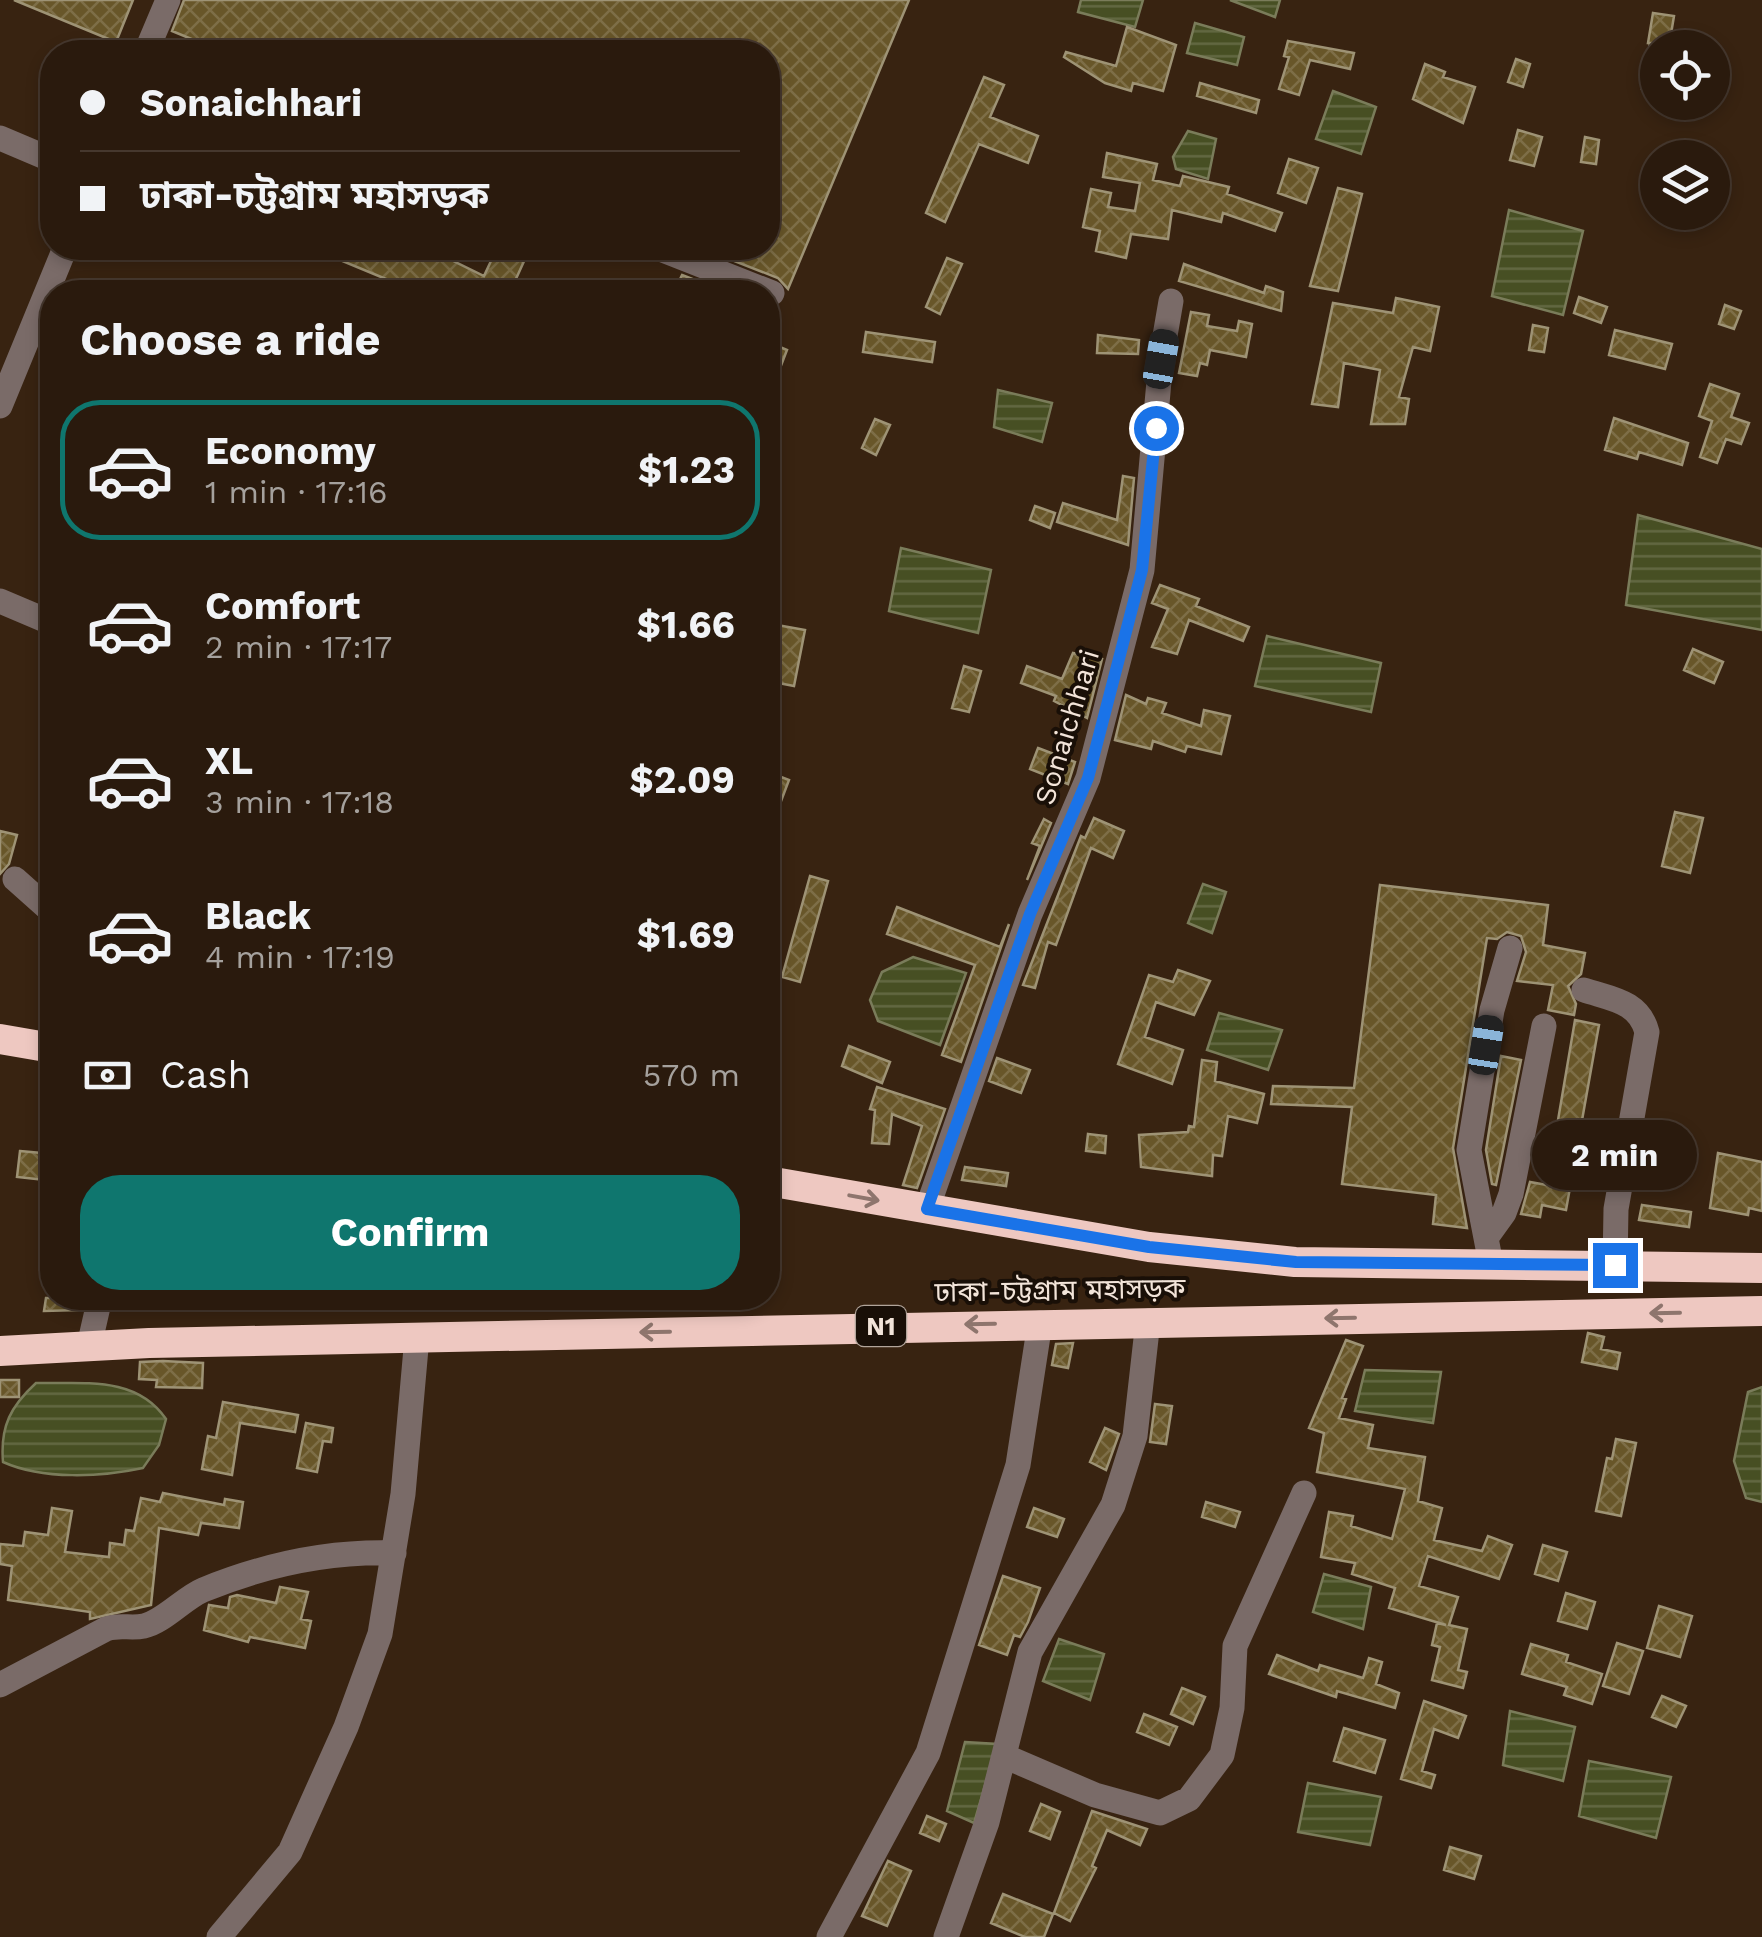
<!DOCTYPE html>
<html lang="en">
<head>
<meta charset="utf-8">
<style>
	:root { --surface:#2a1a0d; --page:#322316; --text:#f1f3f6; --muted:#a5a19d; --line:#46382e; --accent:#0f766e }
	body { margin:0; font-family:"Work Sans","Noto Sans Bengali",sans-serif; background:var(--page); color:var(--text); height:100vh; display:flex; flex-direction:column; font-size:38px; white-space:nowrap }
	* { box-sizing:border-box; margin:0 }
	p { font-size:32px; color:var(--muted) }
	.icon { flex:none; width:55px; height:55px; fill:none; stroke:currentColor; stroke-width:2; stroke-linecap:round; stroke-linejoin:round }
	.map { position:relative; flex:1; overflow:hidden }
	.sheet { position:absolute; left:40px; top:280px; width:740px; height:1030px; display:flex; flex-direction:column; background:var(--surface); border-radius:40px; box-shadow:0 5px 15px #0003,0 0 0 2px var(--line) }
	.sheet>* { flex:none }
	.hud { position:absolute; left:40px; top:40px; width:740px; height:220px; border-radius:40px; box-shadow:0 5px 15px #0003,0 0 0 2px var(--line); display:grid; align-content:center; height:220px; padding:0 40px; background:var(--surface) }
	.tools { position:absolute; left:1640px; top:30px; display:grid; gap:20px }
	.tools a { display:grid; place-items:center; width:90px; height:90px; border-radius:50%; background:var(--surface); box-shadow:0 5px 15px #0003,0 0 0 2px var(--line); font-size:50px }
	.end { position:absolute; width:45px; height:45px; margin:-22px; border:12px solid #1a73e8; background:#fff; box-shadow:0 0 0 5px #fff }
	.from { border-radius:50% }
	.bubble { position:absolute; height:70px; border-radius:35px; background:var(--surface); box-shadow:0 5px 15px #0003,0 0 0 2px var(--line); font-size:32px; font-weight:700; line-height:70px; text-align:center }
	.car { position:absolute; width:30px; height:60px; margin:-30px -15px; border-radius:12px; box-shadow:0 0 8px 2px #0007; background:linear-gradient(#222 24%,#8ab4d8 0 40%,#222 0 76%,#8ab4d8 0 86%,#222 0) }
	.hud b { display:flex; align-items:center; gap:35px; height:95px; font-size:38px }
	.hud b+b { border-top:2px solid var(--line) }
	.hud i { width:25px; height:25px; background:var(--text) }
	ul { padding:0; list-style:none }
	li { display:flex; align-items:center; gap:30px; height:140px; margin:0 20px 15px; padding:0 20px; border:5px solid transparent; border-radius:40px }
	li div { flex:1 }
	li b { display:block; font-size:38px }
	li em { font-style:normal; font-weight:700 }
	li.on { border-color:var(--accent) }
	li>.icon { width:90px; height:90px; stroke-width:1.5 }
	h2 { padding:0 40px; font-size:45px; line-height:120px }
	.pay { display:flex; align-items:center; gap:25px; height:110px; padding:0 40px; font-size:38px }
	.pay p { margin-inline-start:auto }
	.primary-button { display:flex; gap:20px; margin-top:auto; padding:20px 40px }
	.primary-button a { flex:1; height:115px; border-radius:40px; background:var(--accent); color:#fff; font-size:40px; font-weight:700; line-height:115px; text-align:center }
	.map>svg:first-child { display:block }
	.water { fill:url(#water-rules); stroke:#7a7c5a; stroke-width:2.5 }
	.building { fill:url(#building-cross-hatch); stroke:#9e9375; stroke-width:2.5 }
	.lines { fill:none; stroke-linecap:round; stroke-linejoin:round }
	.minor { stroke:#7a6b68; stroke-width:25 }
	.highway { stroke:#eec8c1; stroke-width:30 }
	.oneway { stroke:#8e756d }
	.route { stroke:#1a73e8; stroke-width:12 }
	.labels { text-anchor:middle; dominant-baseline:central; stroke-width:8; stroke-linejoin:round; paint-order:stroke }
	.shield { fill:#190f07; stroke:#b1a49a; stroke-width:2.5 }
	.shield-label { font-size:25px; font-weight:bold; fill:#f2e4d9 }
	.street-label { font-size:28px; fill:#f2e4d9; stroke:#190f07 }
</style>
</head>
<body>
<div class="map">
<svg width="1762" height="1937" viewBox="0 0 1762 1937">
	<defs>
		<pattern id="water-rules" width="6" height="5" patternUnits="userSpaceOnUse" patternTransform="scale(2.5)"><rect width="6" height="5" fill="#474f23"/><path d="M0 2.5h6" fill="none" stroke="#626842"/></pattern>
		<pattern id="building-cross-hatch" width="8" height="8" patternUnits="userSpaceOnUse" patternTransform="scale(2.5)"><rect width="8" height="8" fill="#685629"/><path d="M0 0l8 8M0 8l8-8" fill="none" stroke="#7e6e47"/></pattern>
	</defs>
	<rect width="100%" height="100%" fill="#382311"/>
	<!-- water -->
	<path class="water" d="M1081,0H1143L1135,27L1078,12Z
		M1230,0H1280L1275,17Z
		M1195,23L1244,37L1237,65L1187,53Z
		M1333,91L1376,107L1361,154L1316,139Z
		M1188,131L1216,139L1208,179L1176,169L1173,157Z
		M1509,210L1583,231L1563,315L1492,296Z
		M998,390L1052,403L1042,442L994,427Z
		M1638,515L1762,549V630L1626,605Z
		M901,548L991,570L978,633L889,611Z
		M1267,636L1381,663L1371,712L1255,686Z
		M1203,884L1226,892L1212,933L1188,923Z
		M913,957L966,973L940,1045L878,1021L870,1000L882,972Z
		M1219,1013L1282,1030L1268,1070L1207,1050Z
		M1365,1370L1441,1372L1433,1423L1355,1411Z
		M36,1383C83,1384 136,1375 166,1419L159,1445L143,1468C101,1477 43,1480 3,1462C0,1426 11,1406 36,1383Z
		M1762,1387V1502L1746,1498L1734,1461L1748,1392Z
		M1324,1574L1371,1587L1363,1629L1313,1612Z
		M1059,1639L1104,1654L1090,1700L1043,1681Z
		M1510,1711L1575,1727L1563,1781L1503,1765Z
		M965,1742L997,1744L974,1823L947,1811Z
		M1589,1761L1671,1777L1656,1838L1579,1816Z
		M1308,1783L1381,1797L1370,1845L1298,1832Z"/>
	<!-- building -->
	<path class="building" d="M14,0H133L116,42Z
		M184,0H909L788,289L778,278L701,248H768V52H223L172,31Z
		M1653,13L1674,16L1669,46L1658,44V92L1642,89L1650,43H1654H1648Z
		M1127,27L1176,45L1163,91L1133,83L1131,91L1105,83L1064,57L1066,52L1116,66Z
		M1288,41L1354,53L1350,69L1310,60L1299,95L1279,89L1289,57L1284,56Z
		M1516,59L1530,64L1523,87L1508,82Z
		M1425,64L1445,72L1443,77L1475,87L1463,123L1413,99Z
		M984,77L1004,85L990,117L1038,136L1028,163L979,144L945,222L926,213Z
		M1200,83L1259,100L1256,113L1197,96Z
		M1518,130L1542,137L1534,166L1510,160Z
		M1585,137L1599,140L1596,164L1581,162Z
		M1107,153L1157,164L1153,180L1180,186L1183,176L1229,187L1227,194L1282,213L1275,231L1223,213L1221,222L1172,210L1168,239L1131,234L1126,258L1096,251L1100,231L1083,227L1091,189L1111,193L1108,207L1135,211L1140,183L1103,177Z
		M1289,159L1318,168L1306,203L1278,193Z
		M1338,188L1362,194L1338,291L1310,286Z
		M311,248H442L439,254L484,276L497,248H530L510,292H380L386,279Z
		M947,258L962,264L940,314L926,307Z
		M1184,264L1264,293L1266,286L1283,292L1281,311L1179,281Z
		M682,275L721,290L674,292Z
		M1579,297L1607,307L1601,323L1574,313Z
		M1396,298L1439,307L1430,351L1413,347L1399,397L1409,399L1405,424H1371L1380,370L1344,363L1338,407L1312,404L1333,303L1393,313Z
		M1725,305L1741,311L1734,329L1719,324Z
		M1191,312L1209,315L1207,326L1237,331L1239,321L1252,324L1246,357L1210,350L1207,365L1200,363L1197,376L1179,373Z
		M1533,325L1548,328L1544,352L1529,350Z
		M1615,330L1672,344L1665,369L1609,355Z
		M866,332L935,342L932,362L863,352Z
		M1098,335L1139,340L1138,354L1097,353Z
		M768,342L787,350L769,397H768Z
		M1710,384L1739,394L1731,417L1749,423L1741,444L1726,439L1717,463L1700,457L1712,421L1699,416Z
		M1614,418L1688,443L1682,465L1639,452L1637,459L1605,450Z
		M875,419L890,425L876,455L862,448Z
		M1123,476L1134,478L1128,545L1057,522L1063,503L1117,520Z
		M1035,506L1055,513L1050,528L1030,520Z
		M1160,585L1199,599L1196,606L1249,627L1243,641L1189,620L1177,654L1152,647L1168,609L1152,603Z
		M777,625L805,630L794,686L768,681Z
		M1693,649L1723,662L1714,683L1684,670Z
		M1073,653L1102,659L1087,718L1054,701L1056,696L1021,683L1027,666L1062,679Z
		M964,666L981,671L969,712L952,708Z
		M1126,695L1146,704L1148,698L1166,703L1162,713L1201,726L1204,710L1230,716L1221,754L1187,746L1185,752L1153,741L1151,749L1115,740Z
		M1038,748L1075,762L1068,784L1030,769Z
		M768,772L789,780L769,833L768,832Z
		M1675,812L1703,818L1690,873L1662,866Z
		M1094,818L1124,831L1113,858L1091,848L1056,945L1048,942L1035,988L1023,985L1081,836L1085,838Z
		M1044,819L1051,823L1027,880L1040,846L1032,843Z
		M0,831L17,835L9,864L0,874Z
		M810,876L828,881L800,982L782,977Z
		M1380,885L1548,905L1543,945L1585,953L1581,974L1568,986L1576,1004L1574,1015L1548,1010L1553,985L1517,981L1526,952L1521,936L1507,932L1497,939L1487,938L1453,1148L1467,1228L1433,1224L1436,1195L1342,1184L1352,1107L1271,1104L1273,1086L1354,1088Z
		M897,907L1000,947L1009,924L961,1062L942,1055L975,965L887,934Z
		M1178,970L1210,981L1194,1015L1156,1002L1145,1037L1183,1050L1172,1084L1118,1064L1149,975L1173,982Z
		M1575,1020L1599,1025L1566,1210L1542,1205L1540,1217L1521,1214L1530,1182L1547,1185Z
		M849,1046L890,1062L882,1083L842,1066Z
		M1501,1056L1521,1060L1496,1185L1492,1184L1486,1150Z
		M997,1058L1030,1070L1021,1093L989,1081Z
		M1202,1060L1217,1062L1215,1081L1264,1094L1257,1123L1228,1116L1222,1156L1213,1155L1212,1176L1141,1167L1139,1135L1188,1132L1189,1126L1194,1127Z
		M877,1087L945,1109L917,1188L903,1185L922,1126L892,1114L889,1144L872,1143L875,1110L870,1109Z
		M1088,1134L1106,1136L1105,1153L1086,1151Z
		M20,1151L52,1154V1175H46V1180L17,1177Z
		M1718,1153L1762,1162V1211L1749,1208L1748,1215L1710,1208Z
		M965,1167L1008,1173L1006,1186L962,1180Z
		M1642,1205L1691,1212L1689,1227L1639,1220Z
		M46,1298H83L81,1310L44,1311Z
		M1588,1333L1604,1337L1601,1349L1620,1353L1617,1369L1582,1362Z
		M1346,1340L1363,1346L1342,1398L1346,1399L1339,1418L1373,1425L1368,1448L1425,1457L1418,1501L1442,1508L1434,1540L1482,1551L1488,1536L1512,1545L1499,1579L1428,1556L1419,1586L1458,1597L1449,1625L1467,1629L1458,1670L1467,1672L1463,1688L1432,1680L1440,1647L1432,1645L1437,1623L1446,1625L1389,1608L1395,1588L1352,1574L1355,1563L1321,1557L1329,1512L1353,1516L1351,1526L1392,1539L1405,1489L1317,1472L1324,1433L1309,1428Z
		M1073,1343L1068,1368L1052,1365L1056,1344Z
		M163,1361L203,1363L202,1388L156,1387L157,1380L139,1379L140,1362Z
		M0,1380H19V1397H0Z
		M223,1402L298,1415L295,1432L240,1423L232,1475L202,1469L208,1436L216,1438Z
		M1155,1404L1172,1406L1166,1444L1150,1442Z
		M306,1423L333,1428L331,1442L323,1441L317,1472L297,1468Z
		M1105,1428L1119,1434L1106,1470L1090,1462Z
		M1616,1439L1636,1443L1621,1516L1596,1511L1607,1458L1612,1459Z
		M163,1493L224,1505L225,1499L243,1502L239,1528L201,1523L198,1535L159,1528L151,1605L90,1619V1612L8,1600L12,1566L0,1564V1544L23,1546L25,1532L48,1535L52,1508L72,1511L65,1552L109,1557L110,1543L124,1545L126,1530L134,1531L141,1498L160,1502Z
		M1206,1502L1240,1512L1235,1527L1202,1517Z
		M1034,1508L1064,1519L1057,1537L1027,1527Z
		M1543,1545L1567,1552L1558,1581L1535,1574Z
		M1003,1576L1040,1588L1028,1622L1020,1637L1014,1635L1007,1655L979,1645Z
		M280,1587L308,1592L301,1619L311,1621L305,1648L250,1637L248,1642L204,1630L209,1605L228,1608L230,1597L237,1595L276,1603Z
		M1566,1593L1595,1602L1587,1629L1558,1621Z
		M1659,1606L1692,1616L1680,1657L1647,1648Z
		M1617,1643L1643,1651L1629,1694L1603,1686Z
		M1531,1644L1568,1655L1566,1662L1602,1674L1592,1704L1564,1695L1567,1687L1522,1674Z
		M1277,1655L1318,1671L1320,1665L1363,1678L1369,1658L1382,1662L1376,1684L1399,1693L1395,1708L1337,1691L1336,1697L1269,1674Z
		M1182,1688L1205,1697L1193,1724L1171,1714Z
		M1662,1696L1686,1706L1676,1727L1652,1717Z
		M1424,1701L1466,1716L1458,1738L1434,1729L1422,1771L1435,1775L1431,1788L1401,1779Z
		M1144,1714L1177,1727L1169,1745L1137,1732Z
		M1344,1728L1385,1740L1375,1773L1334,1761Z
		M1041,1804L1060,1812L1050,1839L1030,1831Z
		M1092,1811L1147,1829L1140,1845L1107,1830L1092,1866L1096,1868L1070,1921L1054,1913Z
		M927,1816L946,1824L939,1841L920,1833Z
		M1450,1847L1481,1856L1474,1879L1444,1870Z
		M888,1861L911,1871L887,1926L862,1916Z
		M1003,1894L1053,1914L1044,1937H1025L991,1923Z"/>
	<g class="lines">
		<!-- minor -->
		<path class="minor" d="M146,52L168,0
			M0,138L52,160
			M658,248L772,293
			M0,406L65,248
			M0,601L52,623
			M15,879L52,912
			M1584,990C1611,999 1639,1001 1647,1032L1616,1209L1615,1265
			M927,1209L1030,914L1088,778L1142,570L1161,359L1171,301
			M1486,1238L1504,1213L1511,1194L1544,1026
			M1491,1264L1469,1150L1492,1010L1510,948
			M89,1346L100,1298
			M0,1685L106,1629C120,1624 130,1629 144,1626C163,1622 184,1598 203,1590C264,1565 328,1551 394,1553
			M1004,1756L1095,1795L1160,1813L1189,1799L1222,1755L1232,1708L1235,1646L1304,1493
			M219,1937L290,1852L346,1727L380,1634L403,1494L417,1337
			M829,1937L928,1753L1018,1465L1040,1323
			M946,1937L987,1822L1030,1652L1113,1505L1135,1436L1148,1321"/>
		<!-- highway -->
		<path class="highway" d="M0,1039L52,1048
			M768,1181L1149,1247L1295,1262L1762,1268
			M0,1351L149,1343L1762,1311"/>
	</g>
	<!-- one-way arrows -->
	<defs><path id="oneway-shaft" d="M-6 0H5M1.5-3L5.5 0L1.5 3" fill="none" stroke-width="1.6" stroke-linecap="round" stroke-linejoin="round" transform="scale(2.5)"/></defs>
	<g class="oneway">
		<use href="#oneway-shaft" transform="translate(864 1198) rotate(10)"/>
		<use href="#oneway-shaft" transform="translate(1665 1313) rotate(179)"/>
		<use href="#oneway-shaft" transform="translate(1340 1318) rotate(179)"/>
		<use href="#oneway-shaft" transform="translate(980 1324) rotate(179)"/>
		<use href="#oneway-shaft" transform="translate(655 1332) rotate(179)"/>
	</g>
	<g class="lines">
		<!-- route -->
		<path class="route" d="M1156,428L1142,570L1088,778L1030,914L927,1209L1149,1247L1296,1262L1615,1265"/>
	</g>
	<g class="labels">
		<!-- shield labels -->
		<rect class="shield" x="856" y="1306" width="50" height="40" rx="8"/>
		<g class="shield-label">
			<text x="881" y="1326">N1</text>
		</g>
		<!-- street labels -->
		<g class="street-label">
			<text transform="translate(1067 727) rotate(-73)">Sonaichhari</text>
			<text transform="translate(1060 1290) rotate(-1)">ঢাকা-চট্টগ্রাম মহাসড়ক</text>
		</g>
	</g>
</svg>
<div class="tools">
<a><svg class="icon" aria-label="locate" viewBox="0 0 24 24"><circle cx="12" cy="12" r="6"/><path d="M12 2v4M12 18v4M2 12h4M18 12h4"/></svg></a>
<a><svg class="icon" aria-label="layers" viewBox="0 0 24 24"><path d="M12 4l9 5-9 5-9-5zM3 14l9 5 9-5"/></svg></a>
</div>
<i class="end from" style="left:1156px;top:428px"></i>
<i class="end" style="left:1615px;top:1265px"></i>
<div class="bubble" style="left:1532px;top:1120px;width:165px">2 min</div>
<i class="car" style="left:1161px;top:359px;rotate:10deg"></i>
<i class="car" style="left:1486px;top:1045px;rotate:9deg"></i>
<div class="hud">
<b><i class="from"></i>Sonaichhari</b>
<b><i></i>ঢাকা-চট্টগ্রাম মহাসড়ক</b>
</div>
<section class="sheet">
<h2>Choose a ride</h2>
<ul>
<li class="on"><svg class="icon" aria-label="car" viewBox="0 0 24 24"><path d="M5 17H2v-5l4-1 3-4h7l3 4 3 1v5h-3M9 17h6M6 11h13"/><circle cx="7" cy="17" r="2"/><circle cx="17" cy="17" r="2"/></svg><div><b>Economy</b><p>1 min · 17:16</p></div><em>$1.23</em></li>
<li><svg class="icon" aria-label="car" viewBox="0 0 24 24"><path d="M5 17H2v-5l4-1 3-4h7l3 4 3 1v5h-3M9 17h6M6 11h13"/><circle cx="7" cy="17" r="2"/><circle cx="17" cy="17" r="2"/></svg><div><b>Comfort</b><p>2 min · 17:17</p></div><em>$1.66</em></li>
<li><svg class="icon" aria-label="car" viewBox="0 0 24 24"><path d="M5 17H2v-5l4-1 3-4h7l3 4 3 1v5h-3M9 17h6M6 11h13"/><circle cx="7" cy="17" r="2"/><circle cx="17" cy="17" r="2"/></svg><div><b>XL</b><p>3 min · 17:18</p></div><em>$2.09</em></li>
<li><svg class="icon" aria-label="car" viewBox="0 0 24 24"><path d="M5 17H2v-5l4-1 3-4h7l3 4 3 1v5h-3M9 17h6M6 11h13"/><circle cx="7" cy="17" r="2"/><circle cx="17" cy="17" r="2"/></svg><div><b>Black</b><p>4 min · 17:19</p></div><em>$1.69</em></li>
</ul>
<div class="pay"><svg class="icon" aria-label="cash" viewBox="0 0 24 24"><path d="M3 7h18v10H3z"/><circle cx="12" cy="12" r="2"/></svg>Cash<p>570 m</p></div>
<div class="primary-button"><a>Confirm</a></div>
</section>
</div>
</body>
</html>
